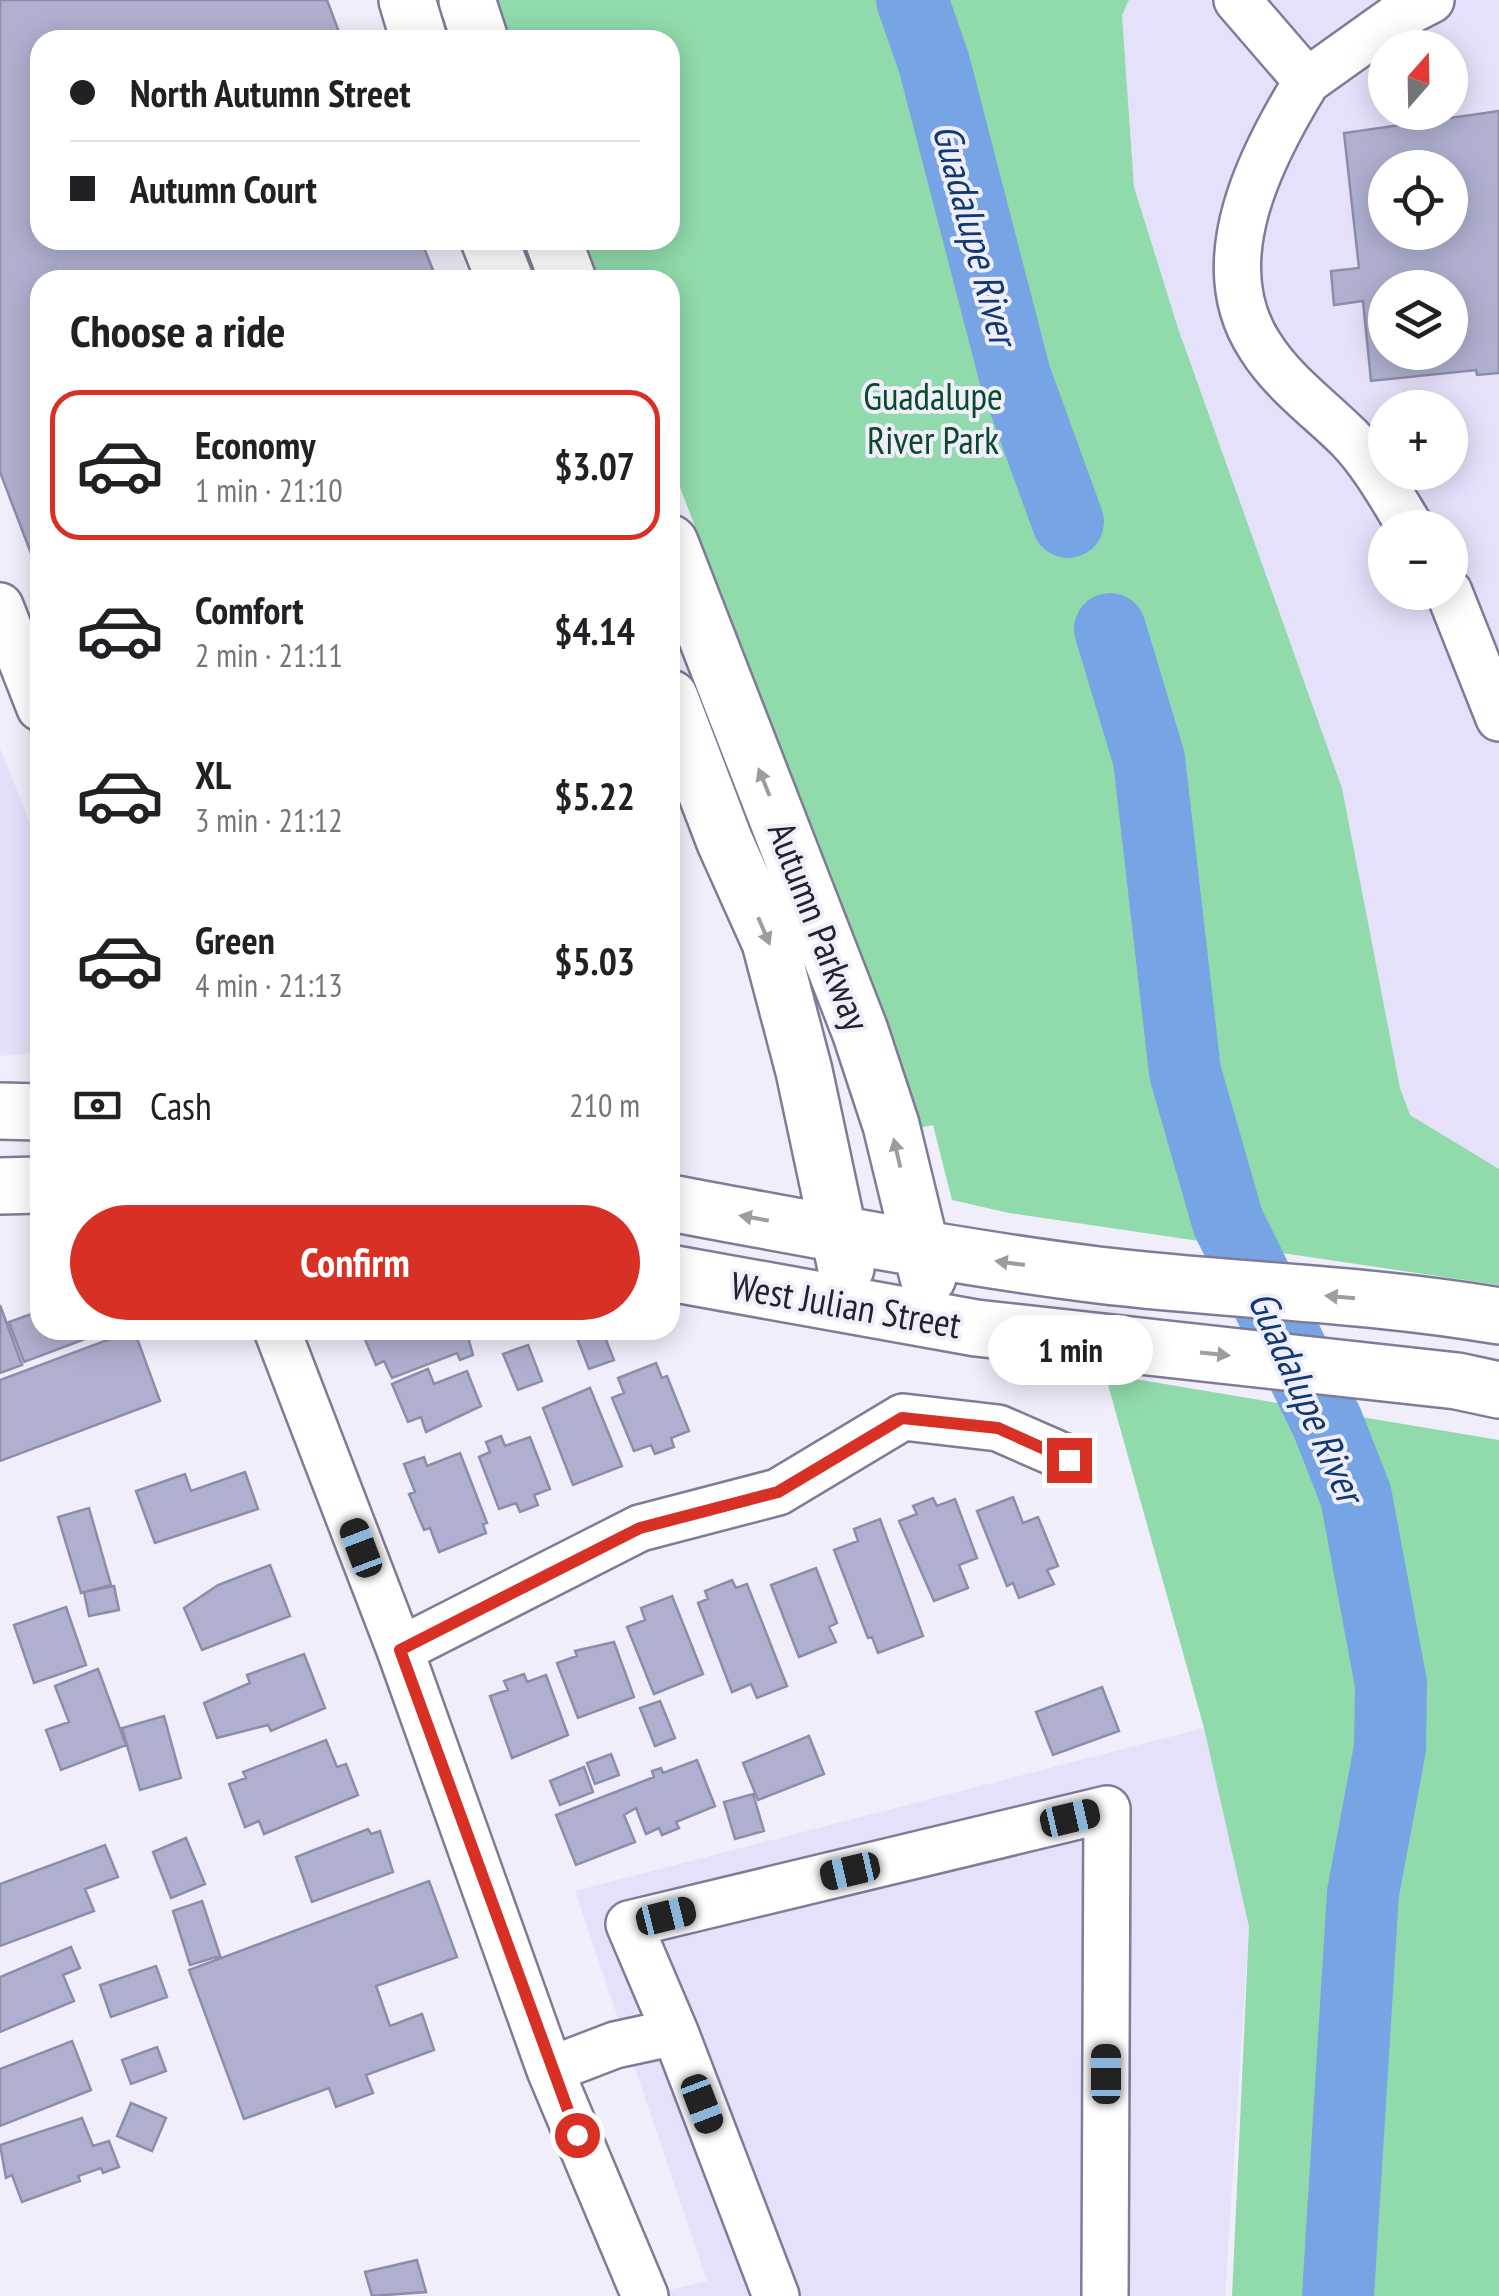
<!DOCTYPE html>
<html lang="en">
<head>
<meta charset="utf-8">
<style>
	:root { --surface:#fff; --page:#f6f6f6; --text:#202124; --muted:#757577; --line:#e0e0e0; --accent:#d93025 }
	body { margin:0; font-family:"PT Sans Narrow",sans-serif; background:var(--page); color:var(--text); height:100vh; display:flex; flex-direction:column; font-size:38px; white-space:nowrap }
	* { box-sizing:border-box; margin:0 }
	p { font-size:32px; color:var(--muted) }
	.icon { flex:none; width:55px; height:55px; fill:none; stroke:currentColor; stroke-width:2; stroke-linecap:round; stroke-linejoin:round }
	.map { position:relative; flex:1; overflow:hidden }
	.side { position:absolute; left:30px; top:270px; width:650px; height:1070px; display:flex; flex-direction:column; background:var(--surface); border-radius:30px; box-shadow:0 5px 25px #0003 }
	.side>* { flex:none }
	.banner { position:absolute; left:30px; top:30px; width:650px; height:220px; border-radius:30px; box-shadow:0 5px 25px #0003; display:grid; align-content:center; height:220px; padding:0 40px; background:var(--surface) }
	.needle { width:65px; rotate:20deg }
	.buttons { position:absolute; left:1368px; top:30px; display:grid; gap:20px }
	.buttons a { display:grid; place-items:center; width:100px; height:100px; border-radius:50%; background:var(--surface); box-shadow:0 5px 25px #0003; font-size:50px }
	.end { position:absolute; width:45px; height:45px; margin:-22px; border:12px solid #d93025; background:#fff; box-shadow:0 0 0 5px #fff }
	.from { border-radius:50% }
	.bubble { position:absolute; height:70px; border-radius:35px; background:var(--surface); box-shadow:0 5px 25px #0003; font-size:32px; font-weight:700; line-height:70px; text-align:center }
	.car { position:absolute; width:30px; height:60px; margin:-30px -15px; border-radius:12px; box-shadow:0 0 8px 2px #0007; background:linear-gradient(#222 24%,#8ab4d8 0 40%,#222 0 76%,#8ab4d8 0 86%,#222 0) }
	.banner b { display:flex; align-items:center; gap:35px; height:95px; font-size:38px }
	.banner b+b { border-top:2px solid var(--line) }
	.banner i { width:25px; height:25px; background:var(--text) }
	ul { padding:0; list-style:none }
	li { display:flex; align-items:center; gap:30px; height:150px; margin:0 20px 15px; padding:0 20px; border:5px solid transparent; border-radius:30px }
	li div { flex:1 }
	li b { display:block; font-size:38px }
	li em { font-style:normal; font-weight:700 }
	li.on { border-color:var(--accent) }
	li>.icon { width:90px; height:90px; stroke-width:1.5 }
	h2 { padding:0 40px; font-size:45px; line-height:120px }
	.pay { display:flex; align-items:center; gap:25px; height:110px; padding:0 40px; font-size:38px }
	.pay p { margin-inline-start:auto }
	.primary-button { display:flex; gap:20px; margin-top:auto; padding:20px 40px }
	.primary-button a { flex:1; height:115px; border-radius:60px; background:var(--accent); color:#fff; font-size:40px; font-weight:700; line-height:115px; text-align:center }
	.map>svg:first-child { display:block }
	.built { fill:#e6e1fa; fill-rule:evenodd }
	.green { fill:#91daac }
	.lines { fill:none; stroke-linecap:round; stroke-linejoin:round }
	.river { stroke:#77a4e5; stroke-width:72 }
	.building { fill:#afb0d0; stroke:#8b8dab; stroke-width:2.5; fill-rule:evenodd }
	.minor-casing { stroke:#807b98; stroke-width:50 }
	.major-casing { stroke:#807b98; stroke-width:60 }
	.minor { stroke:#fff; stroke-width:45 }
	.major { stroke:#fff; stroke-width:55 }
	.oneway { fill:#9c9ca1 }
	.route { stroke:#d93025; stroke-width:12 }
	.labels { text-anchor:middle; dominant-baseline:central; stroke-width:8; stroke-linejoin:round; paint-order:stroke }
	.park-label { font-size:38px; fill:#094a2b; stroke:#f0eefb }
	.street-label { font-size:38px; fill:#24222e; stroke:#f0eefb }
	.water-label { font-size:40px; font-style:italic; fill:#0f3a74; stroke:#f0eefb }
</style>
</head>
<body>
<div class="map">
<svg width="1499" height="2296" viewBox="0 0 1499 2296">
	<rect width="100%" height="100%" fill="#f0eefb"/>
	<!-- built -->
	<path class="built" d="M1129,0H1499V1169L1410,1116L1400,1088L1342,788L1178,328L1134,187L1122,15ZM1385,48H1450V112H1385ZM1385,168H1450V232H1385ZM1385,288H1450V352H1385ZM1385,408H1450V472H1385ZM1385,528H1450V592H1385Z
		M0,748L40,848V1052L0,1056Z
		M1204,1728L1249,1927L1225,2296H643L707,2281L575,1891Z"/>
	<!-- green -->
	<path class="green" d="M497,0H1129L1122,15L1134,187L1178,328L1342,788L1400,1088L1410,1115L1499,1169V1285L1009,1213L952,1200L933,1125L914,1129L860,960L670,461V280H599L584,240H670V40H510Z
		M1105,1374L1499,1440V2296H1232L1249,1927L1204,1728Z"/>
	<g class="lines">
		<!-- river -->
		<path class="river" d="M912,0L934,63L1015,376L1068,522
			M1110,629L1149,759L1185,1072L1228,1222L1327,1422L1356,1496L1391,1684L1390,1748L1363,1893L1338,2296"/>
	</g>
	<!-- building -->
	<path class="building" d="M0,0H327L342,40H40V240H421L437,280H40V577L0,472Z
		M1499,111V373L1477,375L1476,370L1371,381L1363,301L1334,305L1331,271L1359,268L1344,133ZM1385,168H1450V232H1385ZM1385,288H1450V352H1385Z
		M0,1305L22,1365L0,1373Z
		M37,1312L40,1330H109L24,1362L9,1322Z
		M134,1330L160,1401L0,1461V1380Z
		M381,1330H466L473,1355L460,1360L457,1353L392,1378L384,1361L376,1365L364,1337Z
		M596,1330H602L614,1360L589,1369L577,1338Z
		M528,1345L542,1381L518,1390L503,1354Z
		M656,1363L662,1378L667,1376L689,1431L671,1438L674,1447L655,1454L651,1445L634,1451L612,1398L624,1393L618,1378Z
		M428,1369L434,1384L467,1371L481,1406L426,1432L421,1417L408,1422L392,1384Z
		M590,1388L622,1466L573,1485L543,1408Z
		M501,1436L505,1446L530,1437L550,1489L534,1495L538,1505L520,1512L516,1503L499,1509L479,1457L490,1452L486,1442Z
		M460,1453L487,1523L483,1524L486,1533L439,1552L430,1528L424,1530L409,1494L415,1492L404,1464L424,1457L427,1466Z
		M245,1472L258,1509L155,1543L136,1491L185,1474L191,1491Z
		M1013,1497L1023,1523L1038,1517L1058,1566L1047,1570L1054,1584L1019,1598L1013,1583L1007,1586L977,1511Z
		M933,1498L937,1506L955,1499L977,1558L959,1565L968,1588L934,1601L899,1521L917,1514L913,1506Z
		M89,1508L111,1585L81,1593L58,1517Z
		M880,1519L923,1636L878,1653L872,1637L868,1638L834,1550L858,1541L854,1529Z
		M270,1565L290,1616L202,1650L184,1608L218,1585Z
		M816,1568L837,1623L829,1627L836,1642L799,1657L771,1585Z
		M732,1580L736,1588L747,1584L787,1686L757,1698L751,1684L732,1692L698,1603L708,1599L705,1591Z
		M114,1586L119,1610L89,1616L84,1592Z
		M672,1596L703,1674L654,1694L627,1627L645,1620L641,1608Z
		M66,1607L86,1665L34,1683L14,1625Z
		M614,1642L634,1697L578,1718L557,1663L577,1656L575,1651Z
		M304,1654L325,1708L271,1731L268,1725L217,1738L204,1703L250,1683L247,1675Z
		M98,1669L126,1745L61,1770L46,1730L69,1722L55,1686Z
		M524,1674L527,1682L546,1675L568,1735L512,1758L490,1696L508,1690L504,1681Z
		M1102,1687L1119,1731L1053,1755L1036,1712Z
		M660,1701L675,1738L655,1746L640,1708Z
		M164,1716L181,1778L140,1790L122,1728Z
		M809,1736L824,1774L758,1800L743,1763Z
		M326,1740L337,1767L346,1764L358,1795L264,1834L259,1821L245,1827L229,1784L246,1778L243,1772Z
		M611,1754L619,1775L595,1784L587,1763Z
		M697,1760L715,1806L676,1822L679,1828L662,1835L659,1828L646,1834L636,1808L624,1815L635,1842L576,1865L556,1815L654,1777L652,1771L661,1768L663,1773Z
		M584,1767L593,1792L560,1805L550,1781Z
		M753,1794L764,1831L735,1839L724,1802Z
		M368,1829L371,1834L380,1831L393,1872L312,1902L296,1857Z
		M186,1838L205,1884L171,1898L153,1852Z
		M105,1845L118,1877L85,1889L94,1911L0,1946V1884Z
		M429,1881L457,1957L376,1986L390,2026L422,2014L434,2050L366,2075L373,2093L336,2107L329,2088L244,2119L189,1970Z
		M202,1901L220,1956L190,1965L173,1911Z
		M71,1947L80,1968L63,1975L74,2001L0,2032V1977Z
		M156,1966L167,1997L111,2017L100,1985Z
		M72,2041L91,2090L0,2126V2069Z
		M157,2047L166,2071L131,2084L122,2060Z
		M131,2103L166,2118L152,2151L117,2136Z
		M82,2118L93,2146L109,2141L119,2167L103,2173L101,2168L78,2176L80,2181L22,2202L12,2175L6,2178L0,2145Z
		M417,2260L426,2292L372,2296L365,2272Z"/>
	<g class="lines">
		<!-- minor casing -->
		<g class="minor-casing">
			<path id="minor" d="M1237,0L1307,81L1394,19L1431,0
				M1307,81C1262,154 1205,262 1260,346C1283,383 1320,409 1350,439C1374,464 1393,499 1411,528
				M1449,592L1499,718
				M0,606L40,708
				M277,1330L400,1650L550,2070L645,2296
				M400,1650L640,1528L778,1492L903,1417L998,1428L1069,1459
				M675,2032L776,2296
				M550,2070L615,2045L675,2032L629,1924L1107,1809L1105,2296"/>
		</g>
		<!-- major casing -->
		<g class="major-casing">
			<path id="major" d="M407,0L419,40
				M467,0L480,40
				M489,240L505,280
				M553,240L568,280
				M670,543L860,1031L891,1125L928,1277
				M670,698L725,842L770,942L804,1071L846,1268
				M0,1111L40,1112
				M0,1186L40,1185
				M670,1203C812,1229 954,1257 1098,1275C1231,1291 1366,1293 1499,1316
				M670,1273L976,1328L1457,1381L1499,1390"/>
		</g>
		<!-- minor -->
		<use href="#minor" class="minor"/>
		<!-- major -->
		<use href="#major" class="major"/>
	</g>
	<!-- one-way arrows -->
	<defs><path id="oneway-solid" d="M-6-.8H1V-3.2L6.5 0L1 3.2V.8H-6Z" transform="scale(2.5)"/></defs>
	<g class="oneway">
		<use href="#oneway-solid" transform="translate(764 782) rotate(-112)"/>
		<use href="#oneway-solid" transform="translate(764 931) rotate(67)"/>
		<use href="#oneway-solid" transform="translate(897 1153) rotate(-103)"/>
		<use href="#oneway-solid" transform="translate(754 1218) rotate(-170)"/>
		<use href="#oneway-solid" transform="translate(1010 1263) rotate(-172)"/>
		<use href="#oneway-solid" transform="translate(1340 1297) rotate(-175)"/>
		<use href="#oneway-solid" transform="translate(1215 1354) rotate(6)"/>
	</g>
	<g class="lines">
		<!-- route -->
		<path class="route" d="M577,2135L400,1650L640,1528L778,1492L902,1418L998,1428L1069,1460"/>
	</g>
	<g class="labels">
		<!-- park labels -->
		<g class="park-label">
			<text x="933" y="395">Guadalupe<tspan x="933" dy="44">River Park</tspan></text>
		</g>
		<!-- street labels -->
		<g class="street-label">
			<text transform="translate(820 926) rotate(69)">Autumn Parkway</text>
			<text transform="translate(846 1304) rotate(10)">West Julian Street</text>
		</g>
		<!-- water labels -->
		<g class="water-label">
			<text transform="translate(976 234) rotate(75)">Guadalupe River</text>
			<text transform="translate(1307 1396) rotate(66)">Guadalupe River</text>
		</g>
	</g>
</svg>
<div class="buttons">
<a><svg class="needle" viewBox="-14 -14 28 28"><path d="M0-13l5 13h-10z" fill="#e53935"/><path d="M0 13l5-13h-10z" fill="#757577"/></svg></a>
<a><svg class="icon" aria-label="locate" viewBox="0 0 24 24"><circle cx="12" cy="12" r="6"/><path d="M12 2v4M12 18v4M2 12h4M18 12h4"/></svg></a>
<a><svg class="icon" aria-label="layers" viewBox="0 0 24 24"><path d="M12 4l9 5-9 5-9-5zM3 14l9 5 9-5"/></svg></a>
<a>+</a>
<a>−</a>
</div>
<i class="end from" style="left:577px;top:2135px"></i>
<i class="end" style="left:1069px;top:1460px"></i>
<div class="bubble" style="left:988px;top:1315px;width:165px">1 min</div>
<i class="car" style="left:361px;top:1548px;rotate:339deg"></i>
<i class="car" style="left:1070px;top:1818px;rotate:77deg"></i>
<i class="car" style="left:850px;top:1871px;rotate:257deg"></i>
<i class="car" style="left:666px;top:1916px;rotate:76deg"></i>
<i class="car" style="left:1106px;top:2074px;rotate:0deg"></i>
<i class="car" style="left:702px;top:2104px;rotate:159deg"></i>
<div class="banner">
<b><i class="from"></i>North Autumn Street</b>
<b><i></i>Autumn Court</b>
</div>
<section class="side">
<h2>Choose a ride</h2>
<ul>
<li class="on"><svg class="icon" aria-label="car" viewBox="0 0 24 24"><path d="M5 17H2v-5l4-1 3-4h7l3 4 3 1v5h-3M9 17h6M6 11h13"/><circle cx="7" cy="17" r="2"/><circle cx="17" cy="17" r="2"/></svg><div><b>Economy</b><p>1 min · 21:10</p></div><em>$3.07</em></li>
<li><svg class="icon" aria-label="car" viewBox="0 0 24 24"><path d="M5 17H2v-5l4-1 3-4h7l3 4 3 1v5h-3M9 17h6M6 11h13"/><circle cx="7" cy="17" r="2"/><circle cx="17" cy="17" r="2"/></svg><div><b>Comfort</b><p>2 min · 21:11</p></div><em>$4.14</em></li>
<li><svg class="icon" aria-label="car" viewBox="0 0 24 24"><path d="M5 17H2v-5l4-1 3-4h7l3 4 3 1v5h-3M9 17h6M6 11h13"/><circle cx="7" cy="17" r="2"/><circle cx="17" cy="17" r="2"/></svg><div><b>XL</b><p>3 min · 21:12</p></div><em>$5.22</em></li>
<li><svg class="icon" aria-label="car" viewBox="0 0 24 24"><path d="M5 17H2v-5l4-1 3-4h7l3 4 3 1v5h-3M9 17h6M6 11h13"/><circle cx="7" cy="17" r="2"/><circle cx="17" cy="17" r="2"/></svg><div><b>Green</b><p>4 min · 21:13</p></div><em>$5.03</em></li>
</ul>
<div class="pay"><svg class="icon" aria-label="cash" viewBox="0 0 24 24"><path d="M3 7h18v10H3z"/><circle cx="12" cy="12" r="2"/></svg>Cash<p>210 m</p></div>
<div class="primary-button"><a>Confirm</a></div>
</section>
</div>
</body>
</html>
